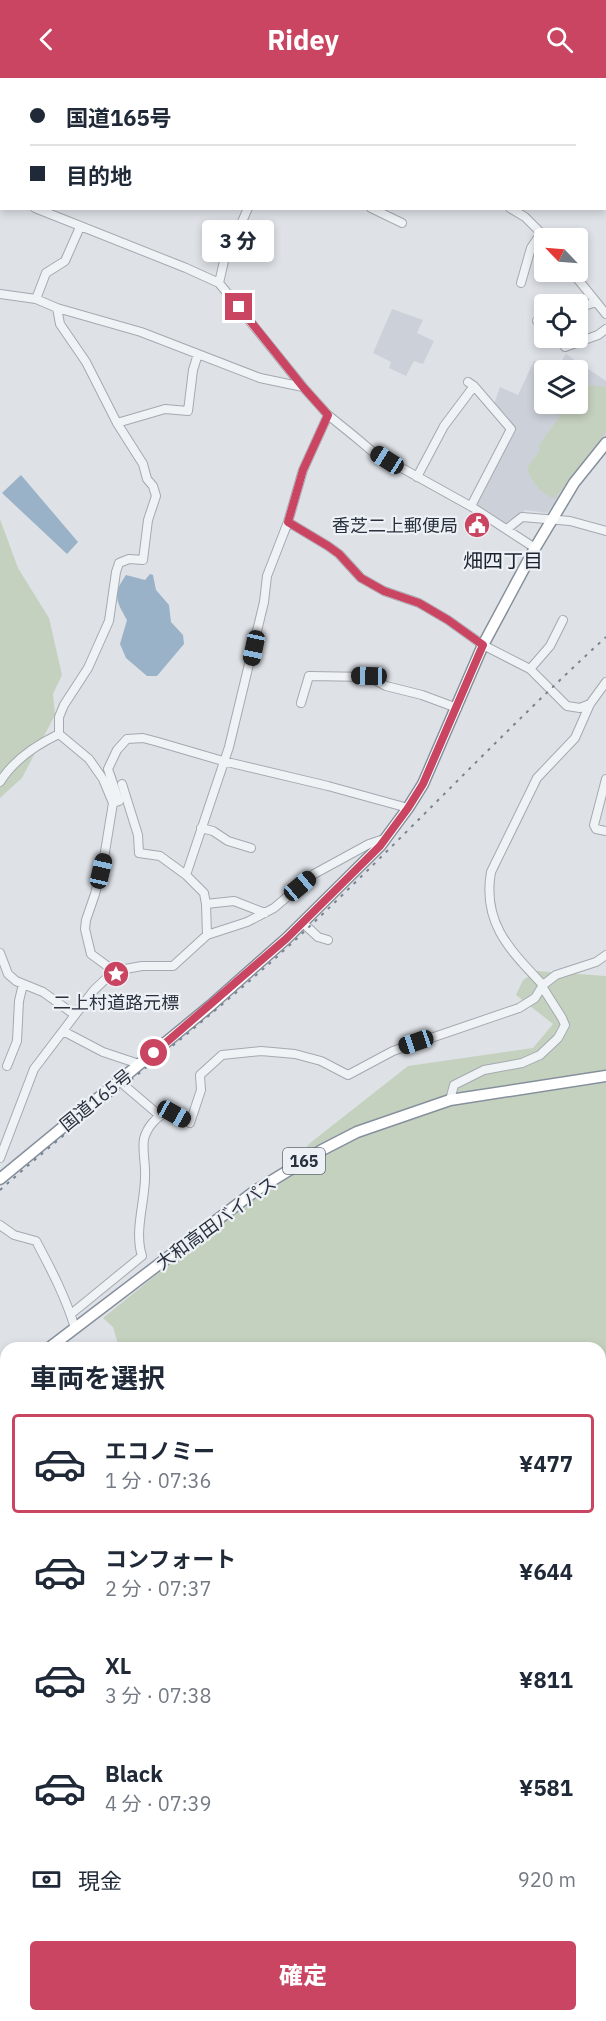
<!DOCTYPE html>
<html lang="ja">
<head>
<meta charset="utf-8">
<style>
	:root { --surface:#fff; --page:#f2f2f3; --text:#1f2937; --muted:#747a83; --line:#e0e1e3; --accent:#ca4561 }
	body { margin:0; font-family:"IBM Plex Sans","Noto Sans JP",sans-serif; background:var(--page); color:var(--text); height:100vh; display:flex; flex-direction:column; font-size:22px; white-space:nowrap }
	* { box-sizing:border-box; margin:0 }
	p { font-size:20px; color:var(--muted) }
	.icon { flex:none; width:33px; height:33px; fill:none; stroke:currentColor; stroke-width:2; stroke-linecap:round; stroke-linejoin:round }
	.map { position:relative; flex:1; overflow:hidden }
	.drawer { position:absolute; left:0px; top:1264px; width:606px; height:680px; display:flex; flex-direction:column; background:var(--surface); border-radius:18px 18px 0 0; box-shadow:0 3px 9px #0003 }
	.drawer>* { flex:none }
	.banner { position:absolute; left:0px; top:0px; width:606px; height:132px; box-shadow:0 3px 9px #0003; display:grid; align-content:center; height:132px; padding:0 30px; background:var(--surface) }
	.needle { width:39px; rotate:295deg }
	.buttons { position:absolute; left:534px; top:150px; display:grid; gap:12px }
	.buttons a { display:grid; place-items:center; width:54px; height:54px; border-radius:6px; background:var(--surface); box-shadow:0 3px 9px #0003; font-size:30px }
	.end { position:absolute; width:27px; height:27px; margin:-14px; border:8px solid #ca4561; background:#fff; box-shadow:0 0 0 3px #fff }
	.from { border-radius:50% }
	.bubble { position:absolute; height:42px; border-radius:6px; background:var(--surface); box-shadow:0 3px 9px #0003; font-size:20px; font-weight:800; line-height:42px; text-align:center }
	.car { position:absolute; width:18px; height:36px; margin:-18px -9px; border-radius:8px; box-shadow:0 0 4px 2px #0007; background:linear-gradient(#222 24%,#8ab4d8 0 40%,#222 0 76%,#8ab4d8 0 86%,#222 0) }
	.banner b { display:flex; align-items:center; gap:21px; height:57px; font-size:22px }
	.banner b+b { border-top:2px solid var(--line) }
	.banner i { width:15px; height:15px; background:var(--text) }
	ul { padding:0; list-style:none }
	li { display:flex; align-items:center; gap:18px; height:99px; margin:0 12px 9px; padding:0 18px; border:3px solid transparent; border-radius:6px }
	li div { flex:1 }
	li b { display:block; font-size:22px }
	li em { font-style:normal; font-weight:800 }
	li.active { border-color:var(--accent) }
	li>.icon { width:54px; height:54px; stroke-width:1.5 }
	h2 { padding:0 30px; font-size:27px; line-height:72px }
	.pay { display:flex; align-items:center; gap:15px; height:66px; padding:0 30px; font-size:22px }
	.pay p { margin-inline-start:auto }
	.button { display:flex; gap:12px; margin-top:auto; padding:12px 30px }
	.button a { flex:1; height:69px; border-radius:6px; background:var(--accent); color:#fff; font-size:24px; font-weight:800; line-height:69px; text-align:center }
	header { display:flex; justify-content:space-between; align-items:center; height:78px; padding:0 30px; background:var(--accent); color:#fff; font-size:27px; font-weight:800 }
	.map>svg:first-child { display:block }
	.built { fill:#ccd1d9; fill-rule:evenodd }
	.green { fill:#c5d1bf }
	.water { fill:#99b2c7 }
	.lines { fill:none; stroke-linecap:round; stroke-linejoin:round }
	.minor-casing { stroke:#a4a9b1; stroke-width:10 }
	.highway-casing { stroke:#86909d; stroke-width:13 }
	.minor { stroke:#f0f3f6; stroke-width:8 }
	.highway { stroke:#fff; stroke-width:10 }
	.rail { stroke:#788390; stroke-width:2; stroke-dasharray:3 6; stroke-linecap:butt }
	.route { stroke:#ca4561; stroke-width:8 }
	.labels { text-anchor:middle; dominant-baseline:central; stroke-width:4.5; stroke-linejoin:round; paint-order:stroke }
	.shield { fill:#edf1f5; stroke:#636b74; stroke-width:1.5 }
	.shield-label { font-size:16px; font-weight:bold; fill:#28313d }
	.poi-label { font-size:18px; fill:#28313d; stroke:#edf1f5; text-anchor:end }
	.street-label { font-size:18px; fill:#28313d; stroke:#edf1f5 }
	.neighbourhood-label { font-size:20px; fill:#1a222e; stroke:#edf1f5 }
</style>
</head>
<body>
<header><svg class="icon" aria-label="back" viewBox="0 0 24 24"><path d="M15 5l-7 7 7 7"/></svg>Ridey<svg class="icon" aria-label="search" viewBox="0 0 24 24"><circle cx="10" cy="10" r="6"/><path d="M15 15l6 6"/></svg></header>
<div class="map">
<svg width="606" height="1943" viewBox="0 0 606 1943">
	<rect width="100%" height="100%" fill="#dee2e7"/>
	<!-- built -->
	<path class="built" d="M392,231L423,242L417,255L434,263L423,286L414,283L406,298L389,290L391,284L373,275Z
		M566,276L606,303V359L547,435L525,432L509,448L474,427L516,352L494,326L500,309L518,317L534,283L556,291ZM544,292H578V326H544Z"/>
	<!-- green -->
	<path class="green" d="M579,306L606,309V354L556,419L552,420C539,412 532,406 527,390L540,372L539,367L560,338L558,337L565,326H578Z
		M0,441L18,490L49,540L62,597L53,616L55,637L22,700L0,720Z
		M537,893L606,898V1943H96V1938H600V1270H119L113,1249L103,1240L178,1179L271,1109L310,1065L408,988L533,970L553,946L516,917L523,902Z
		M6,1318V1625L0,1624V1323Z
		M0,1713L6,1714V1859L0,1860Z"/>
	<!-- water -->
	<path class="water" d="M21,397L78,464L67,476L2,415Z
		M150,496L153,497L156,512L169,527L171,544L183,557L184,566L157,598H147L126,580L120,566L127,542C116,522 112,517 126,497L145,502Z"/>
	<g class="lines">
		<!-- minor casing -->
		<g class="minor-casing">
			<path id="minor" d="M64,0L67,2
				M591,0L592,2
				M36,2L37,0
				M290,2L291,0
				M487,2V0
				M604,27L606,28
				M0,60L2,57
				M0,116L2,117
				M35,130L186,190L219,205L303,309L328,337L354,358L373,374L472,429L535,470
				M371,130L402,145
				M510,130L525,139L546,160
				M572,194L606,236
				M219,205L229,161L241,146L248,130
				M521,205L531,170L541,155
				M0,216L36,221L46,195L65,183L80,149
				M36,221L57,230L141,254L260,300L303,309
				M57,230L60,246L86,284L117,345L165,331L188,333L193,292L198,276
				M578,230L596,224
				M537,243L544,241
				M565,269L598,257L606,251
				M468,304L474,308L511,351L471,428
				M417,399L444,348L474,308
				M288,444L328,468L339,476L361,500L384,513L419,525L448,542L483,567L530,591L567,628L580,630L590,626
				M507,451L522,439L570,443L606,453
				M530,591L550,568L563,542
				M301,625L309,598L369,599L386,608L422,617L457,630
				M606,701L594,747L596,751L606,753
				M0,704C14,681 36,667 59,656
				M122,706L138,757L139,775L160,778L186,797
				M113,725L119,723L108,691L117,672L127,661L143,660L158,664L223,683L328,708L408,730
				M201,750L213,753L228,763L251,770
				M206,826L207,857
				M265,835L234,823L206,826L204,815L186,797L229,669L264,524L267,498L288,444L303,392L328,337
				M303,845L318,859L328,862
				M0,875L8,896L16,903L43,914L75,937
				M114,893L91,876L85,851L86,842L95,816L104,780L113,725L103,701L89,681L59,656V639L64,627L88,590L109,543L116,494L119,485L129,481L143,482L148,442L156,418L153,408L147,401L143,386L117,345
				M543,907C510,872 482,845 491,794L537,700L575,660L590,626L606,604
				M63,953L103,974L139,986
				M7,988L17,963L19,923L23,906
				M121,1001L125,1008L159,1037
				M450,1022L454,1007L484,992L522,985L540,977L558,960L565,947L562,940L543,910
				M0,1080L34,991L94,912L114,893L142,888H173L207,857L247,844L274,830L314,796L369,766L384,761
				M0,1147L14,1157L36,1163C51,1191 66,1220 75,1250
				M71,1236L142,1178C134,1153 145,1124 145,1099C146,1087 142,1073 144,1061C147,1049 156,1039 167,1034L190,1045L201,1012L200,997L222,977L261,973L295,976L321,983L348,997L393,973L519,930L535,920L543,907L556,897L596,884L606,877"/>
		</g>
		<!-- highway casing -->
		<g class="highway-casing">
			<path id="highway" d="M0,1101L210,928L287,860L380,768L408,730L423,706L483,567L535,470L574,405L606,365
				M49,1270L255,1113L322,1072L357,1054L450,1022L606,998
				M0,1308L6,1304"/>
		</g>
		<!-- minor -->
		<use href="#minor" class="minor"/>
		<!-- highway -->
		<use href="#highway" class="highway"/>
		<!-- rail -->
		<path class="rail" d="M0,1112C95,1028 197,952 291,866C398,766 498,658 606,559"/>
	</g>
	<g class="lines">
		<!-- route -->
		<path class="route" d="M154,975L287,860L380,768L408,730L423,706L483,567L448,542L419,525L384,513L361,500L339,476L328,468L288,444L303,392L328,337L303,309L239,229"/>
	</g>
	<!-- icons -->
	<defs>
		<g id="civic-disc" transform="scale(1.35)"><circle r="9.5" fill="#ca4561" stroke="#edf1f5"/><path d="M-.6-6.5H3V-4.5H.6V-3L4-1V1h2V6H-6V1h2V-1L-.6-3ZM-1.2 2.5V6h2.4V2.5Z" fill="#fff"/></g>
		<g id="sight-disc" transform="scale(1.35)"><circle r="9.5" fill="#ca4561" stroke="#edf1f5"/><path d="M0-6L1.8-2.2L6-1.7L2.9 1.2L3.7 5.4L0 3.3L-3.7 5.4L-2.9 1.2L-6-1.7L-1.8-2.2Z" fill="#fff"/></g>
	</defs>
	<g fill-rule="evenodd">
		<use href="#civic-disc" x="477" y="447"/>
		<use href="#sight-disc" x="116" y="896"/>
	</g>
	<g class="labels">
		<!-- shield labels -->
		<rect class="shield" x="283" y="1070" width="42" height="26" rx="4.5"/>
		<g class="shield-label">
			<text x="304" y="1083">165</text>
		</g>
		<!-- poi labels -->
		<g class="poi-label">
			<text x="458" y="447">香芝二上郵便局</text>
			<text x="116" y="924" text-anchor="middle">二上村道路元標</text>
		</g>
		<!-- street labels -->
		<g class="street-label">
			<text transform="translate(96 1022) rotate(-39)">国道165号</text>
			<text transform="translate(216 1145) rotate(-36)">大和高田バイパス</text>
		</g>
		<!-- neighbourhood labels -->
		<g class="neighbourhood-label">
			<text x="503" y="482">畑四丁目</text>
		</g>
	</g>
</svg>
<div class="buttons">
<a><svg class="needle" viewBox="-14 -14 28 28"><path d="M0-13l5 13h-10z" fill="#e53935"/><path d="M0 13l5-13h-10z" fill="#747a83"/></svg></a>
<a><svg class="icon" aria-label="locate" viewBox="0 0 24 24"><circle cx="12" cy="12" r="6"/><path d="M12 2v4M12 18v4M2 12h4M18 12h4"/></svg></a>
<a><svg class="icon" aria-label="layers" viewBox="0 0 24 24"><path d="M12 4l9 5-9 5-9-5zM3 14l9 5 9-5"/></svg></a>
</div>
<i class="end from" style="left:154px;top:975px"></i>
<i class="end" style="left:239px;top:229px"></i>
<div class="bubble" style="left:202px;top:142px;width:72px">3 分</div>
<i class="car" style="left:387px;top:382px;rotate:302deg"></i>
<i class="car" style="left:254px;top:570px;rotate:192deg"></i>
<i class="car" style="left:369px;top:598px;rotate:271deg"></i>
<i class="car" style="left:101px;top:793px;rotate:13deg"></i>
<i class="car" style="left:300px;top:808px;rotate:50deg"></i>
<i class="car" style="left:416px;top:964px;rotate:251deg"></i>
<i class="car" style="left:174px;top:1036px;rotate:119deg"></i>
<div class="banner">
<b><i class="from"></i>国道165号</b>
<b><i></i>目的地</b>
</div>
<section class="drawer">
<h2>車両を選択</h2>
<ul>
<li class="active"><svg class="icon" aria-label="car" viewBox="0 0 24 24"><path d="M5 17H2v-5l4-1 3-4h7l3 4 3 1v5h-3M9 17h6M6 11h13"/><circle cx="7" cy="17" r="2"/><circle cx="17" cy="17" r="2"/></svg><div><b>エコノミー</b><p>1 分 · 07:36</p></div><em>¥477</em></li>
<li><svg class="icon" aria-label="car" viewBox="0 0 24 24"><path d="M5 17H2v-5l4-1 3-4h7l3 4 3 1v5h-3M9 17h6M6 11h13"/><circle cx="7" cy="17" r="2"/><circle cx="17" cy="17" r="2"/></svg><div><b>コンフォート</b><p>2 分 · 07:37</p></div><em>¥644</em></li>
<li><svg class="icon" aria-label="car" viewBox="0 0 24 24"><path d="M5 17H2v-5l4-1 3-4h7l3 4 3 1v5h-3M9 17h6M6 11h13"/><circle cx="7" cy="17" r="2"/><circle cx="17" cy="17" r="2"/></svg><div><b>XL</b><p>3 分 · 07:38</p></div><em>¥811</em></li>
<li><svg class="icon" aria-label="car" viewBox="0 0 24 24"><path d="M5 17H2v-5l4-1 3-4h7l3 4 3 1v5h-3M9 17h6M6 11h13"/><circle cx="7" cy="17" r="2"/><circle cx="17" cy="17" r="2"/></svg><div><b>Black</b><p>4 分 · 07:39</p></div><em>¥581</em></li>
</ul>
<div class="pay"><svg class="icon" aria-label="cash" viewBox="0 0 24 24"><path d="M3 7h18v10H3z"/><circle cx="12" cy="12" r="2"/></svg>現金<p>920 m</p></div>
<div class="button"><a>確定</a></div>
</section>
</div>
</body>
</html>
